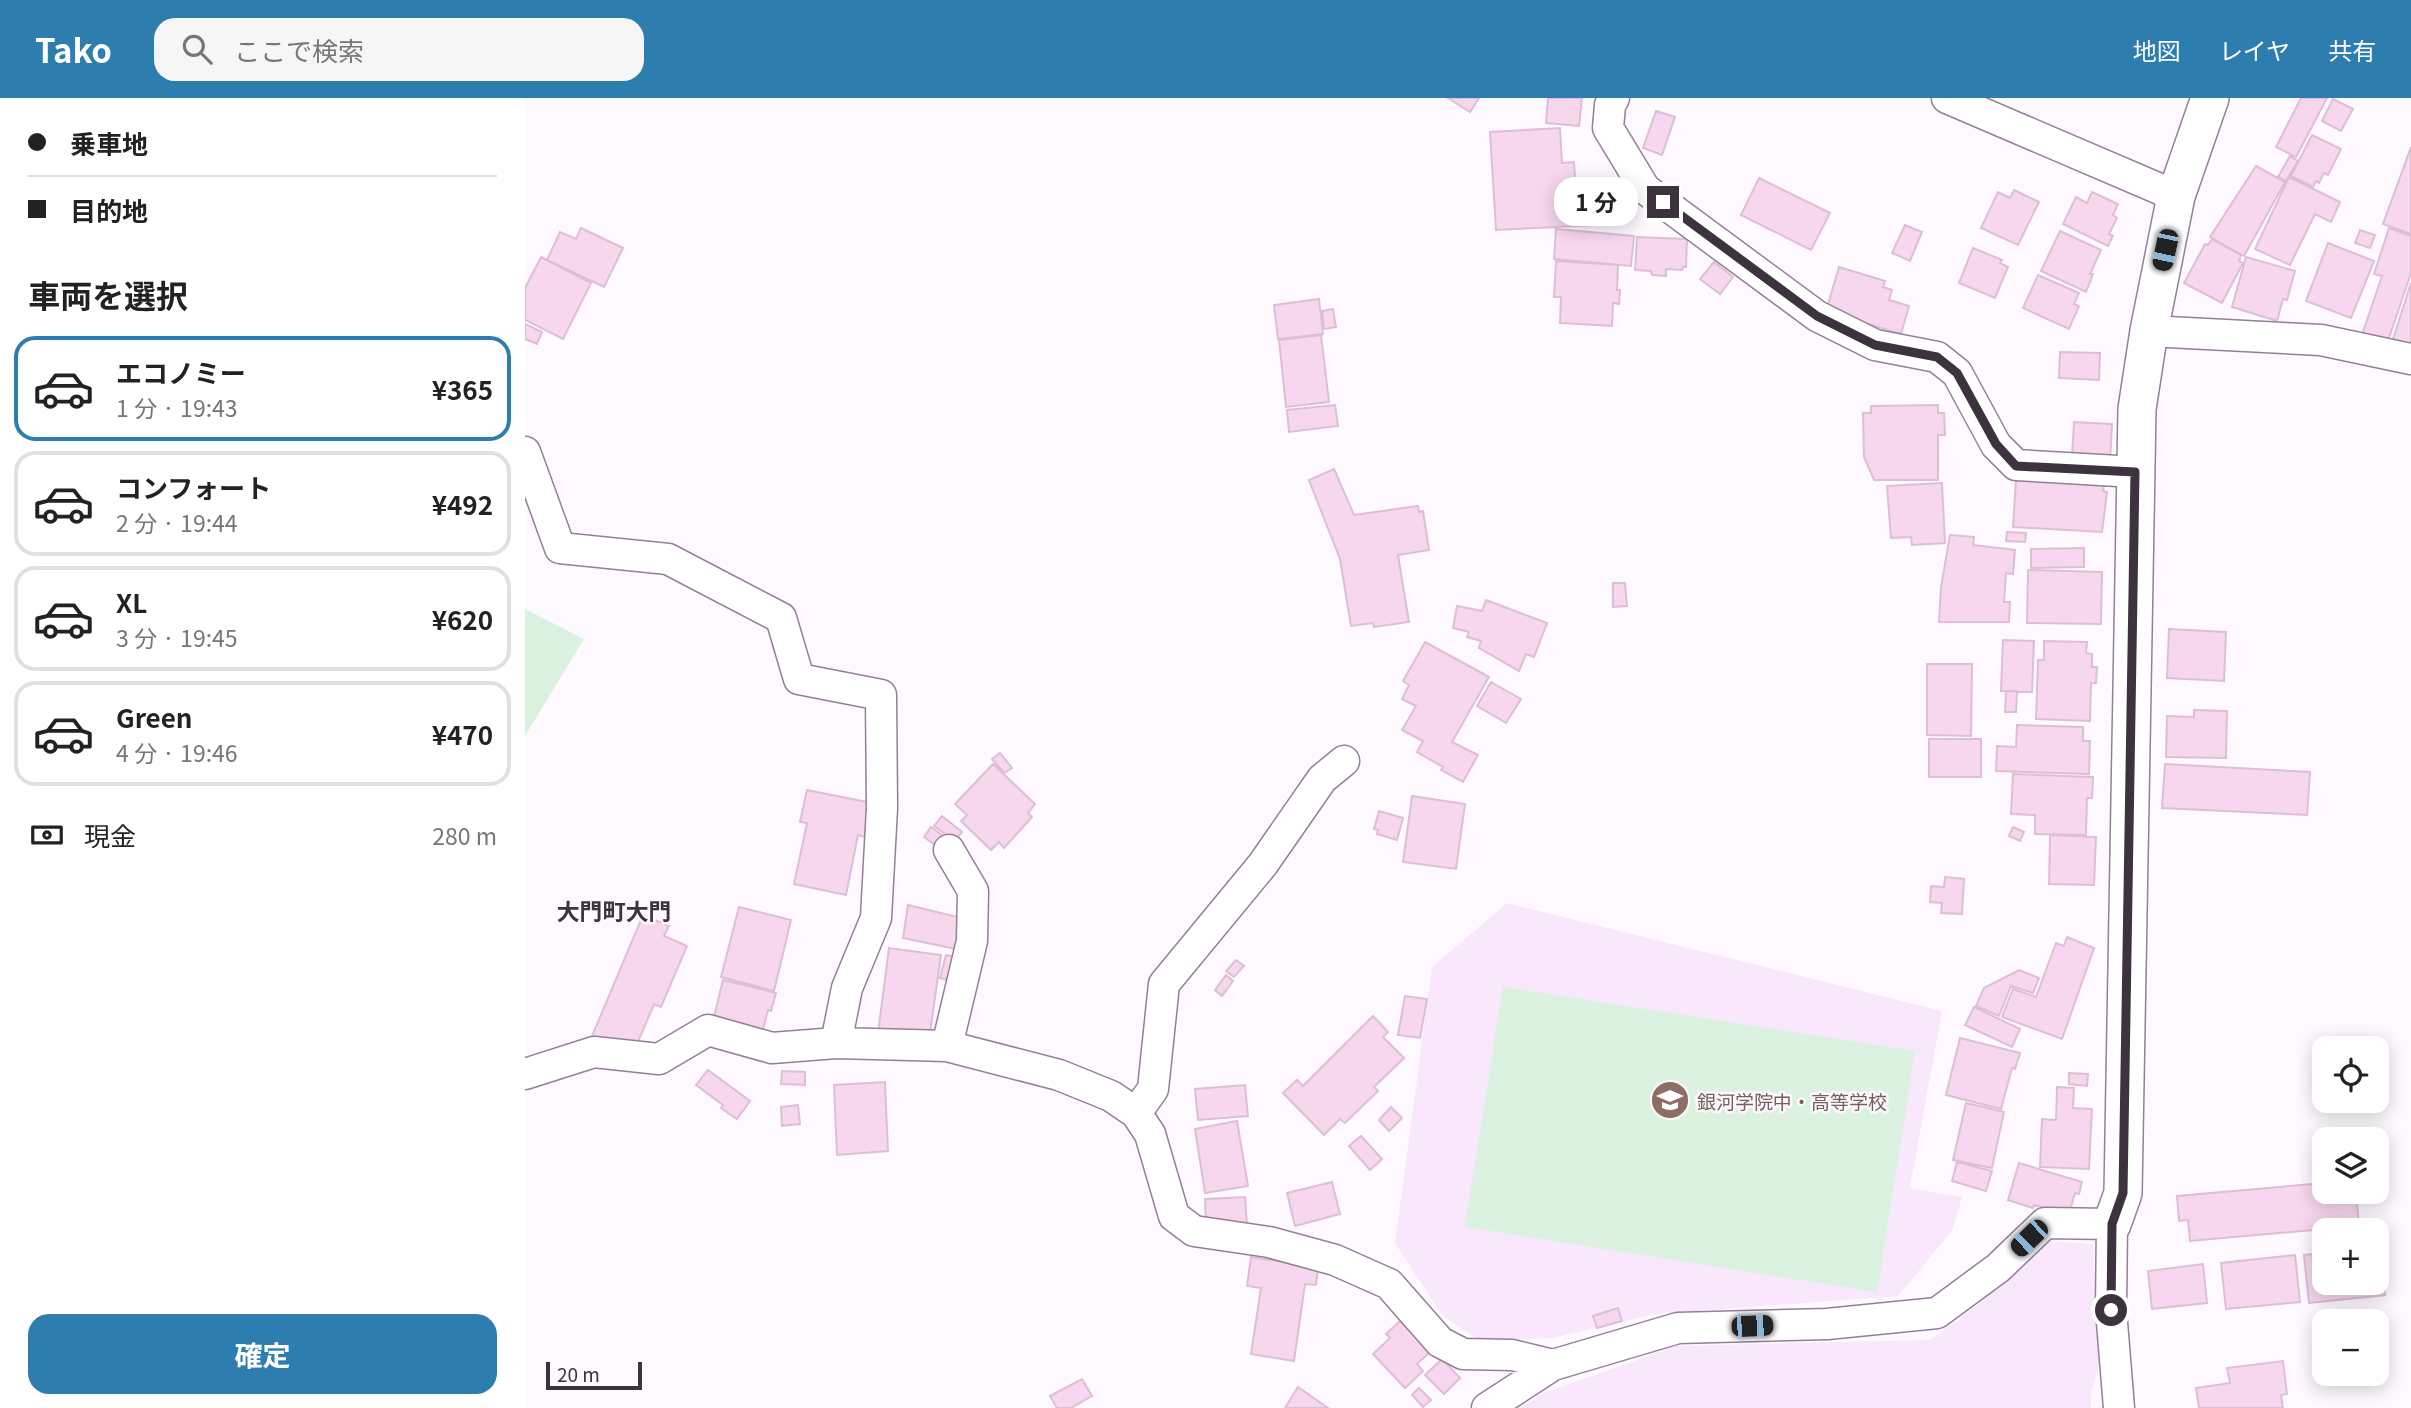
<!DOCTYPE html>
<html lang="ja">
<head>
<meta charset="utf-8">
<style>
	:root { --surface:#fff; --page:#f6f6f6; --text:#222; --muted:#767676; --line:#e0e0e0; --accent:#2e7daf }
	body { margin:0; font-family:Georgia,"Noto Sans JP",serif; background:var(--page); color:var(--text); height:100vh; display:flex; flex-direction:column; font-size:26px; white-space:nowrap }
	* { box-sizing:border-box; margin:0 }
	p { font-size:23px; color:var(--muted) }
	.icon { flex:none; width:38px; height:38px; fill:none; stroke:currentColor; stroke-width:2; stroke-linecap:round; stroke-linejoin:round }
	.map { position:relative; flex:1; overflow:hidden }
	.panel { display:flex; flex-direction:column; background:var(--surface); width:525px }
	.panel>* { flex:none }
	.banner { display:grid; align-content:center; height:154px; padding:0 28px; background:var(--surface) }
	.buttons { position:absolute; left:1787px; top:938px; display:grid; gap:14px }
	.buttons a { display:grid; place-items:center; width:77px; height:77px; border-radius:14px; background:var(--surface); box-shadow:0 4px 18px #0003; font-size:35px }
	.scale { position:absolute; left:21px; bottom:18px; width:96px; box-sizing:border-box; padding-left:7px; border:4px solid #3c333e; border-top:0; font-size:19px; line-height:24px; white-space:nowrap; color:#3c333e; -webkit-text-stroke:5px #fef9ff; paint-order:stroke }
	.end { position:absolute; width:32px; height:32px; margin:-16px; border:9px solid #3c333e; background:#fff; box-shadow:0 0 0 4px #fff }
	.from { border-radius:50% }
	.bubble { position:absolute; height:49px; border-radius:21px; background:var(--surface); box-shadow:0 4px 18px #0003; font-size:23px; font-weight:700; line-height:49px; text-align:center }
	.car { position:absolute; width:21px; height:42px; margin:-21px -10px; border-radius:9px; box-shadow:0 0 5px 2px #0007; background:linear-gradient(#222 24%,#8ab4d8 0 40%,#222 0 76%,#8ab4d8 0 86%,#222 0) }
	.banner b { display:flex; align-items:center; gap:24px; height:66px; font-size:26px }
	.banner b+b { border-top:2px solid var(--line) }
	.banner i { width:18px; height:18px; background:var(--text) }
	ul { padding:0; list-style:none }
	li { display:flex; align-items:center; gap:21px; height:105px; margin:0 14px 10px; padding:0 14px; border:4px solid var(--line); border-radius:21px }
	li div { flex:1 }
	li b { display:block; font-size:26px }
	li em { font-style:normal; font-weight:700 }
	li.active { border-color:var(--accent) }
	li>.icon { width:63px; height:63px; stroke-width:1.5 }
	h2 { padding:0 28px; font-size:32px; line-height:84px }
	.pay { display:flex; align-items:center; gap:18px; height:77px; padding:0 28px; font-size:26px }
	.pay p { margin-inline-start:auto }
	.button { display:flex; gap:14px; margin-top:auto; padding:14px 28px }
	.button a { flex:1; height:80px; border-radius:21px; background:var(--accent); color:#fff; font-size:28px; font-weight:700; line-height:80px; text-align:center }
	header { display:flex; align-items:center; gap:42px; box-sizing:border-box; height:98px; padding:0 35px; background:var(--accent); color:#fff }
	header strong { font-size:33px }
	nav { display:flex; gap:38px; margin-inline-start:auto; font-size:24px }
	.search { width:490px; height:63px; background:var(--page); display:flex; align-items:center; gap:18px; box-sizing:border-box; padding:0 24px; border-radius:21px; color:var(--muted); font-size:26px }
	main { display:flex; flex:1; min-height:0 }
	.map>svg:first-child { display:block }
	.built { fill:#f9e7fc }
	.green { fill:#daf2df }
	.building { fill:#f6d7ed; stroke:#ddbfd5; stroke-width:2 }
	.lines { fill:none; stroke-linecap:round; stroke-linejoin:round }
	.minor-casing { stroke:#947f98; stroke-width:33 }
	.tertiary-casing { stroke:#947f98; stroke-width:40 }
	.minor { stroke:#fff; stroke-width:30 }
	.tertiary { stroke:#fff; stroke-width:37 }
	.route { stroke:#3c333e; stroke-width:9 }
	.labels { text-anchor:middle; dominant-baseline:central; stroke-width:5; stroke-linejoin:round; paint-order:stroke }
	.education-label { font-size:19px; fill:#785e54; stroke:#fef9ff; text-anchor:start }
	.quarter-label { font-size:23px; font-weight:bold; fill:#3c333e; stroke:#fef9ff }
</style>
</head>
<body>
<header>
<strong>Tako</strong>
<div class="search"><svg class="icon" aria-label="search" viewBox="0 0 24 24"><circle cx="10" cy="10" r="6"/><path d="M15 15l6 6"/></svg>ここで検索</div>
<nav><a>地図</a><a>レイヤ</a><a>共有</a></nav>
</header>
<main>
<section class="panel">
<div class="banner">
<b><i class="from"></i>乗車地</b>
<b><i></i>目的地</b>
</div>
<h2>車両を選択</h2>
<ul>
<li class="active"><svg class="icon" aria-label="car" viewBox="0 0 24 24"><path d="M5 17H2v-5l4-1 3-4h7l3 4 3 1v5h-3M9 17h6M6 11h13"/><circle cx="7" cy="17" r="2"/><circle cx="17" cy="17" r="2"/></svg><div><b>エコノミー</b><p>1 分 · 19:43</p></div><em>¥365</em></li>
<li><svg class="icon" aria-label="car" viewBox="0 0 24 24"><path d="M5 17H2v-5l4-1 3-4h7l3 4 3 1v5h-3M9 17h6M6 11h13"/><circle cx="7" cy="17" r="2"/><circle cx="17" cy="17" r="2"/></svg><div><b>コンフォート</b><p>2 分 · 19:44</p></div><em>¥492</em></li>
<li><svg class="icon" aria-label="car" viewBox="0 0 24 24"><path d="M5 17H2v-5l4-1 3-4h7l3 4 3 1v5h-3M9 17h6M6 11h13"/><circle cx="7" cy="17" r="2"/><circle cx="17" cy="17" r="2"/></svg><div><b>XL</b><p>3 分 · 19:45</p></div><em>¥620</em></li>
<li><svg class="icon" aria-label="car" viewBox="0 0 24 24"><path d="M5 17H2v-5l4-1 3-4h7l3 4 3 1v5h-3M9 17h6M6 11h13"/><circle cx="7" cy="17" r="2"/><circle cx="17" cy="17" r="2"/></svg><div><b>Green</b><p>4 分 · 19:46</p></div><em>¥470</em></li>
</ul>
<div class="pay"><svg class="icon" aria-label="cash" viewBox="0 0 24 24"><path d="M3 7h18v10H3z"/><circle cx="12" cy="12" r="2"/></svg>現金<p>280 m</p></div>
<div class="button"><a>確定</a></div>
</section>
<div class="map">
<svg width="1886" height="1310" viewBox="0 0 1886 1310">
	<rect width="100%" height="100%" fill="#fef9ff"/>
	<!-- built -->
	<path class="built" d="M982,805L1417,913L1385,1090L1437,1099L1427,1133L1373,1198L1130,1216L1028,1240L955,1243L917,1217L870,1145L907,869Z
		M1523,1143L1568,1146L1575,1262L1566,1297V1310H994L1019,1295L1151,1248L1405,1242L1457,1204L1508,1151Z"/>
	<!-- green -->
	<path class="green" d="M0,511L59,541L0,638Z
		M978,889L1390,953L1352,1194L940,1129Z"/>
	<!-- building -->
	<path class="building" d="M923,0H954L945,14Z
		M1023,0H1057L1054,28L1021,25Z
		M1776,0H1802L1771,59L1751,49Z
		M1808,1L1828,11L1816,33L1797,23Z
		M1131,13L1150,19L1137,57L1118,50Z
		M1035,30L1037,65L1049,64L1051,95H1070L1072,127L971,132L965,34Z
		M1787,37L1816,51L1803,77L1799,75L1794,85L1791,83L1788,89L1766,78Z
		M1886,49V136L1858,126Z
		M1765,58L1773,63L1761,83L1753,79Z
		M1731,68L1760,84L1719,158L1685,139Z
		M1764,79L1815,104L1806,124L1790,116L1765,167L1730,151Z
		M1234,80L1305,115L1286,152L1216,117Z
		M1489,92L1514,104L1493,147L1456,130L1473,94L1485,100Z
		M1567,94L1593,106L1588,117L1592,120L1584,136L1588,138L1583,148L1538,126L1551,99L1562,105Z
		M1380,127L1397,134L1385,163L1367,155Z
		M56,130L98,150L79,189L22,162L35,134L51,141Z
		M1864,130L1886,138V175L1862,246L1837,237L1857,178L1849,176Z
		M1031,131L1109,138L1106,168L1029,161Z
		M1835,132L1850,137L1845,150L1830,145Z
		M1535,133L1576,152L1565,176H1568L1561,194L1516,173Z
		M1112,139L1162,141L1161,169H1158L1157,172L1141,171V178L1127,177L1126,173L1110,172Z
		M1687,141L1716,157L1714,163L1718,165L1697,205L1659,185L1680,146L1683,147Z
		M1803,145L1849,163L1826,220L1781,203Z
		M1448,150L1477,162L1475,165L1483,169L1470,200L1434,185Z
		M16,159L66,185L38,241L0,222V190Z
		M1721,159L1770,173L1762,202L1758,201L1752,223L1707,209Z
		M1031,163L1093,167L1092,192H1095L1094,206L1088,205L1087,228L1035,225L1036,199H1029Z
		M1189,164L1208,179L1195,196L1175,181Z
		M1314,169L1360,183L1358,189L1367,192L1364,202L1384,208L1376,236L1301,213Z
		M1513,177L1554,195L1549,206L1554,208L1544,231L1498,210Z
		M1886,185V250L1867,244Z
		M794,201L798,236L753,241L749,207Z
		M808,211L811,229L799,231L797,213Z
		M0,226L17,234L12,246L0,241Z
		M796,237L804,304L761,309L754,242Z
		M1535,254L1575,255L1574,282L1534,280Z
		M810,307L813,328L764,334L762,312Z
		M1413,307V315H1419L1420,337H1413V382H1349L1339,359L1338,315H1346V308Z
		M1549,324L1587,326L1585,364L1547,359Z
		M809,371L829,417L893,408L894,414L898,413L904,452L873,457L884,524L849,529L848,525L826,528L815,461L784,382Z
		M1491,381L1579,386L1578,393L1582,394L1577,434L1488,429Z
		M1417,385L1420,445L1387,447L1386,439L1366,440L1362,388Z
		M1482,434L1501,435L1500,444L1481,443Z
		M1425,437L1449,439L1448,447L1490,452L1488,476L1481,475L1479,504H1485L1484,524H1414L1416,489Z
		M1559,450V469L1506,470V451Z
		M1503,472L1577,474L1576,526L1502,525Z
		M1088,485H1100L1102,508L1088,509Z
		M961,502L1022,525L1009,559L1001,556L994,573L954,550L956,543L942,539L944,534L928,530L932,508L957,513Z
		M1644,531L1701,534L1699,583L1642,580Z
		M1478,542L1509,543L1507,594L1476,593Z
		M1519,543L1562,544L1561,555L1567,556V569H1572L1571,585H1566L1565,623L1511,621L1513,562H1519Z
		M900,544L964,579L927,644L953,657L938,684L916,672L918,669L892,654L898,643L877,632L891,608L877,601L884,587L878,583Z
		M1402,566H1447L1446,638L1402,637Z
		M966,584L996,601L981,625L952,608Z
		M1481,593H1492L1491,614H1480Z
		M1669,612L1702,613L1701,660L1641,659L1642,618L1669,619Z
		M1492,627L1558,629V643H1565L1564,676L1471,673L1472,648L1491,649Z
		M1404,641H1456V679H1404Z
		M475,655L487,670L479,675L467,661Z
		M468,666L510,706L503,715L507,719L479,750L474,744L466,752L436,723L442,717L430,706Z
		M1640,666L1785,674L1782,717L1637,710Z
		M1488,676L1568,679L1567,700H1562L1561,737L1510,736V717L1486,716Z
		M282,692L347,705L340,739L333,737L321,797L269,786L282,725L275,724Z
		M887,698L940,706L931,771L878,764Z
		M854,713L878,720L872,742L852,736L853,732L849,731Z
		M417,718L437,734L430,743L409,728Z
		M406,729L428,745L421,755L399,739Z
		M1488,729L1499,734L1495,743L1484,738Z
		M1525,737L1571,739L1569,787L1524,786Z
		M1420,779L1439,781L1437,816L1416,815L1417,805L1405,804L1406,788L1419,789Z
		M383,807L457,825L450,855L378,840Z
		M214,809L266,822L249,893L196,879Z
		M118,817L144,828L139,838L162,848L136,909L129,906L108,956L67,938Z
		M1542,839L1569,850L1537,941L1477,919L1488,891L1511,899L1531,845L1539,848Z
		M364,850L416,857L404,942L353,935Z
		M421,857L432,859L427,883L415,880Z
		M711,862L719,868L709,879L701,873Z
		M1494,872L1514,880L1508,895L1486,888L1474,918L1451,908L1459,890Z
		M701,877L708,883L697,898L690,892Z
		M198,882L251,895L246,913L243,912L235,943L186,931Z
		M880,898L902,901L895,940L873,937Z
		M1449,909L1495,931L1487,949L1440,927Z
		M848,918L863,934L858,939L879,960L849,989L853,993L820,1025L815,1021L799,1037L758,995L772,982L778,988Z
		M1435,940L1495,955L1490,971L1487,970L1476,1011L1421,997Z
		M183,972L225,1003L212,1021L196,1010L198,1007L171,987Z
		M257,973L280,974V987L256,986Z
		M1544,975L1563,976L1562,988L1544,986Z
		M360,984L363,1053L312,1057L309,987Z
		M720,987L723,1018L673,1022L670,991Z
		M1532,989L1549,990L1548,1010L1567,1011L1564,1071L1515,1069L1517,1021L1531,1022Z
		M1441,1005L1479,1014L1467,1070L1428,1062Z
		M273,1007L275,1026L257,1028L256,1009Z
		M866,1009L877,1020L864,1033L854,1022Z
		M712,1023L723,1088L680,1095L670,1031Z
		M836,1038L857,1061L845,1072L824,1048Z
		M1432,1064L1467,1073L1461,1093L1427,1083Z
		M1494,1065L1557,1084L1554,1096L1550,1095L1543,1120L1530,1113L1509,1107L1508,1110L1483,1102Z
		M807,1084L815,1116L770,1128L762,1095Z
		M1799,1085V1094H1831L1834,1128L1665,1143L1663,1122L1654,1123L1652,1098Z
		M720,1099L722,1128L681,1130L680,1101Z
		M1855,1149L1860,1197L1784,1205L1779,1157L1799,1155V1185H1852V1150Z
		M1770,1157L1775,1204L1701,1211L1696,1165Z
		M726,1159L793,1169L791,1187L780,1186L769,1263L726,1256L736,1190L722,1188Z
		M1678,1166L1682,1205L1627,1211L1623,1173Z
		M1093,1210L1097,1223L1072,1230L1068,1218Z
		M875,1223L905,1254L892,1266L898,1273L880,1290L848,1256L865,1240L861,1236Z
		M917,1261L935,1280L919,1296L900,1277Z
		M1758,1263L1762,1296L1756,1297L1758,1310H1674L1671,1290L1705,1285L1702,1270Z
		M1852,1268V1283L1833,1282V1276H1852Z
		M557,1281L567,1298L546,1310H532L525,1298Z
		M773,1289L803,1310H760Z
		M894,1290L906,1302L898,1309L887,1297Z"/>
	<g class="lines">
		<!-- minor casing -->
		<g class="minor-casing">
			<path id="minor" d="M1089,0L1085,7L1083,30L1120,91L1292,218L1350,247L1412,259L1432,275L1471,347L1491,367L1610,374
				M1422,0L1651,98
				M1624,233L1796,242L1886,261
				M0,354L35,450L143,461L256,520L274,581L356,597L357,710L351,820L322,890L311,945
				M422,948L447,843L448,793L424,752
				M0,976L69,954L134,961L183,932L247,950L311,945L422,948L534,977L586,998L611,1015L625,1036L649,1118L669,1133L744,1144L810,1162L864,1186L915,1244L938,1256L987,1257L1028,1267
				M611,1015L628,991L639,886L738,766L797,681L819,663
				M962,1310L1028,1267L1153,1230L1302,1226L1412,1215L1473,1170L1520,1125L1587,1126L1586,1212L1594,1310"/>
		</g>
		<!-- tertiary casing -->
		<g class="tertiary-casing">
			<path id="tertiary" d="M1587,1126L1598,1095L1612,311L1624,233L1651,98L1685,0"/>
		</g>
		<!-- minor -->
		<use href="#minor" class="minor"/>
		<!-- tertiary -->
		<use href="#tertiary" class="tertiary"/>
	</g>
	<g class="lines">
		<!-- route -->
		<path class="route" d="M1138,104L1292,218L1350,247L1412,259L1432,275L1471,346L1491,368L1610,374L1598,1095L1587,1126L1586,1212"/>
	</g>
	<!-- icons -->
	<defs>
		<g id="school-disc" transform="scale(2.0125)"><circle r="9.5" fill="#8d6e63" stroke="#fef9ff"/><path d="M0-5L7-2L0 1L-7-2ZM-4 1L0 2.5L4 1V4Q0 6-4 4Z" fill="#fff"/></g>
	</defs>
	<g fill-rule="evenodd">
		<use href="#school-disc" x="1145" y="1002"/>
	</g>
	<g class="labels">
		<!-- education labels -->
		<g class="education-label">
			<text x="1172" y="1002">銀河学院中・高等学校</text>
		</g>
		<!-- quarter labels -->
		<g class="quarter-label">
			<text x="89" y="812">大門町大門</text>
		</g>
	</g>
</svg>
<div class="buttons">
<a><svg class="icon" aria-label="locate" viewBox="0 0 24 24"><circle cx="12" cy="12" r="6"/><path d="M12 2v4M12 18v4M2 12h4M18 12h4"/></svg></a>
<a><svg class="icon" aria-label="layers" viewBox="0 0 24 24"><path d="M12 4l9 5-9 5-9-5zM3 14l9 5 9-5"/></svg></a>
<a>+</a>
<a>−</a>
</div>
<div class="scale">20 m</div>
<i class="end from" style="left:1586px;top:1212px"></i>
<i class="end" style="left:1138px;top:104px"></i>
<div class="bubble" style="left:1029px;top:79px;width:84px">1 分</div>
<i class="car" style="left:1640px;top:152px;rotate:192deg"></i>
<i class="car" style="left:1504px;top:1140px;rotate:226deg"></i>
<i class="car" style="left:1227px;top:1228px;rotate:88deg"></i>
</div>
</main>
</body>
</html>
